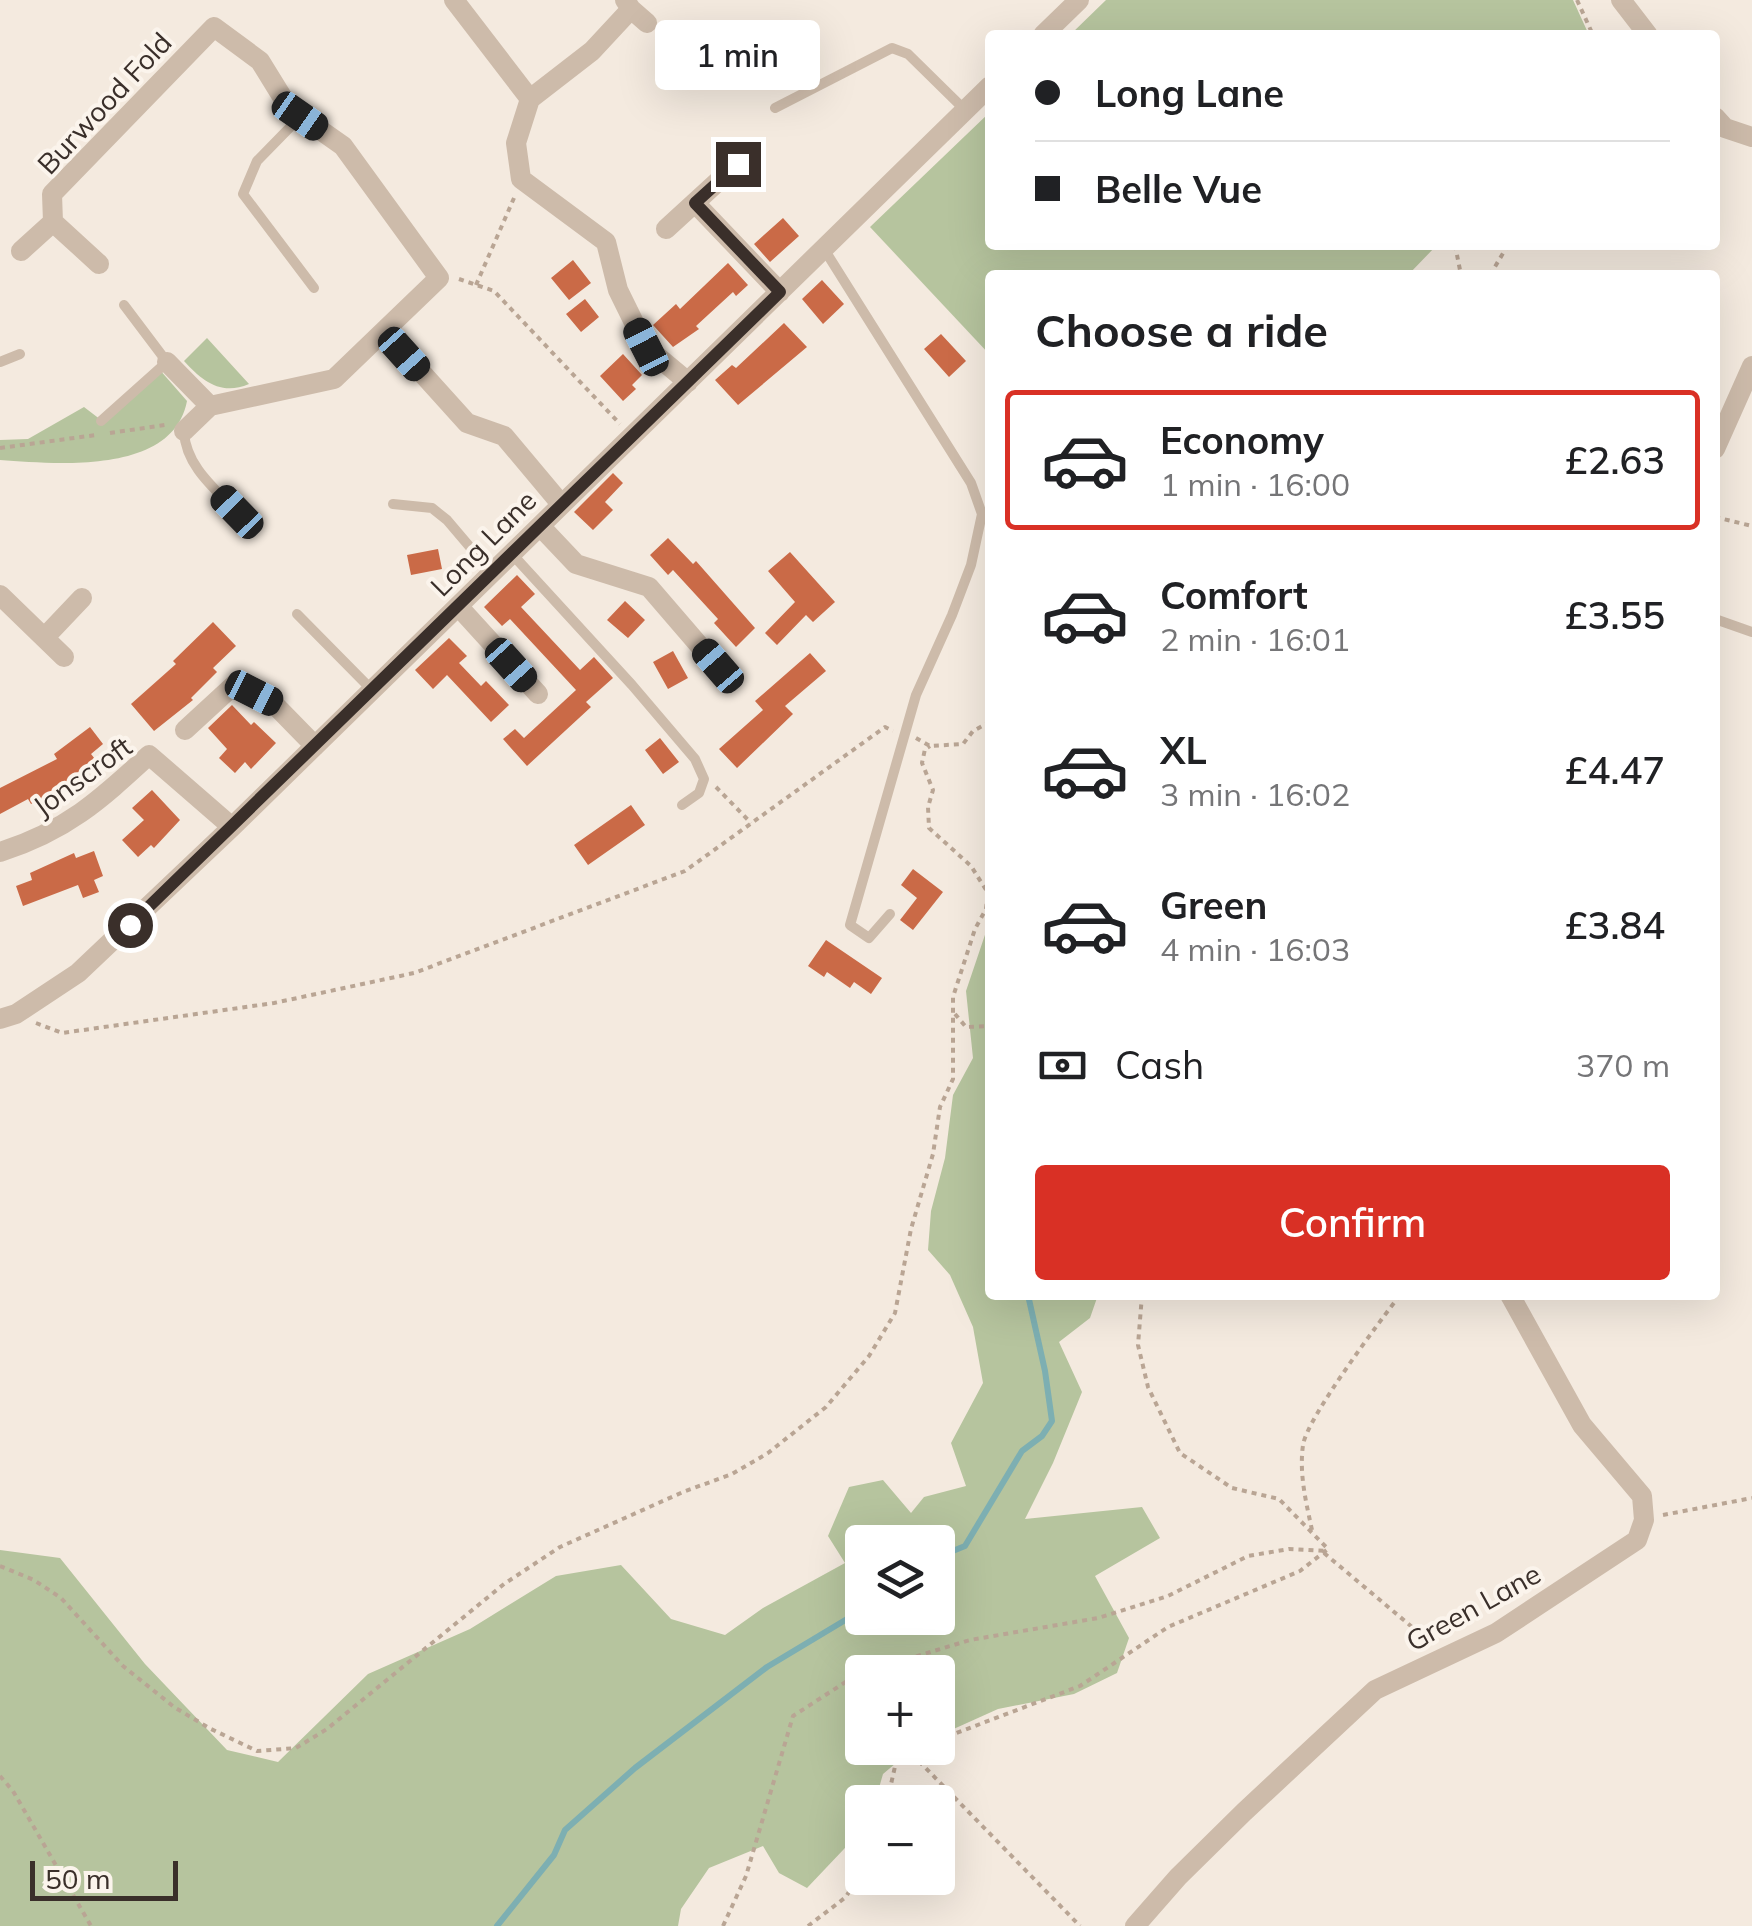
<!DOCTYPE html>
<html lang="en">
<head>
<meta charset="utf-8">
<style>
	:root { --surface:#fff; --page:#f2f2f2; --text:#202124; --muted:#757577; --line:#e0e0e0; --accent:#d93025 }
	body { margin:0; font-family:Mulish,sans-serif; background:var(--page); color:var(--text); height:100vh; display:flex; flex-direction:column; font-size:38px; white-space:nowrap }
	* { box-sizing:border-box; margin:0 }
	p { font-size:32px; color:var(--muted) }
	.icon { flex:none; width:55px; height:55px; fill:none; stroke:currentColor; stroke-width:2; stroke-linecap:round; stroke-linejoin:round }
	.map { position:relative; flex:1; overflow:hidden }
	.drawer { position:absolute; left:985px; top:270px; width:735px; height:1030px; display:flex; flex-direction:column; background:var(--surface); border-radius:10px; box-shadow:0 10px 40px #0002 }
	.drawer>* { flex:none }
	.top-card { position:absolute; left:985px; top:30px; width:735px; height:220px; border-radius:10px; box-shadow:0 10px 40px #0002; display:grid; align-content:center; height:220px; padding:0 50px; background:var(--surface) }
	.buttons { position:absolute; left:845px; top:1525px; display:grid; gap:20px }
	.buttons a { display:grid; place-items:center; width:110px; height:110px; border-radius:10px; background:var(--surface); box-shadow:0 10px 40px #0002; font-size:50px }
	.scale { position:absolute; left:30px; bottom:25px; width:148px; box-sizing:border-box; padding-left:10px; border:5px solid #3a2f2a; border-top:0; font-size:28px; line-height:35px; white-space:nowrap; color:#3a2f2a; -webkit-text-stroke:8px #fbf4ec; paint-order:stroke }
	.end { position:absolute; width:45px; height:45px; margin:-22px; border:12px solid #3a2f2a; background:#fff; box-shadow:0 0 0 5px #fff }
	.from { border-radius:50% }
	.bubble { position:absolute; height:70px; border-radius:10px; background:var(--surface); box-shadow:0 10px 40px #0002; font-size:32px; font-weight:600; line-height:70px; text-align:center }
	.car { position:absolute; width:30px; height:60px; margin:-30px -15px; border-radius:12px; box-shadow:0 0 8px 2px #0007; background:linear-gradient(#222 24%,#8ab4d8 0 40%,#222 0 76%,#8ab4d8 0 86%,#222 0) }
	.top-card b { display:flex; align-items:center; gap:35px; height:95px; font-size:38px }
	.top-card b+b { border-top:2px solid var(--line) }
	.top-card i { width:25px; height:25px; background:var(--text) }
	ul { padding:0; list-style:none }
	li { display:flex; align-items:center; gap:30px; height:140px; margin:0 20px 15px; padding:0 30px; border:5px solid transparent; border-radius:10px }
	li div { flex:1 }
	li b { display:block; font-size:38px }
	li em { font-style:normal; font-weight:600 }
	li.active { border-color:var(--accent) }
	li>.icon { width:90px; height:90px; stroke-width:1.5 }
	h2 { padding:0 50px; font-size:45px; line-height:120px }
	.pay { display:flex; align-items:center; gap:25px; height:110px; padding:0 50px; font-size:38px }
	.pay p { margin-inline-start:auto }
	.primary-button { display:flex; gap:20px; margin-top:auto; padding:20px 50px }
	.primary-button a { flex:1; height:115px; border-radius:10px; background:var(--accent); color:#fff; font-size:40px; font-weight:600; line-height:115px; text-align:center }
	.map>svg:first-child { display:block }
	.green { fill:#b6c49e; fill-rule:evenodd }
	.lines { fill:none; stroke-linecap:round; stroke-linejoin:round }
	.stream { stroke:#7dafb2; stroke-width:6 }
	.building { fill:#ca6a47 }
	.path { stroke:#b9a594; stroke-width:4; stroke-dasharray:5 5; stroke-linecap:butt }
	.lane { stroke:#cdbbaa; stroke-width:10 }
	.street { stroke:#cdbbaa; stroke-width:20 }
	.route { stroke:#3a2f2a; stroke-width:12 }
	.labels { text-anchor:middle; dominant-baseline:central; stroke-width:8; stroke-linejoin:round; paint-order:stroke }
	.street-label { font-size:28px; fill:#3a2f2a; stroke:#fbf4ec }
</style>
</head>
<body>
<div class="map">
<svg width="1752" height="1926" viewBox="0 0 1752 1926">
	<rect width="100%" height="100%" fill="#f4eadf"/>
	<!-- green -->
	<path class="green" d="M1106,0H1573L1589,35H1070Z
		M990,112V245H1437L1408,275H990V355L870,227Z
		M207,338L249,384C221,396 202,381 184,361Z
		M159,369L187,401C173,475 57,464 0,460V440L28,439L84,407L101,420Z
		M990,920V1295H1098L1090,1318L1059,1342L1082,1392L1053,1463L1025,1519L1142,1507L1160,1538L1095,1576L1129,1638L1117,1673L1074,1694L998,1709L938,1736V1672H862V1748H914L883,1774L875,1802H862V1830L807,1888L779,1873L763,1846L709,1868L681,1909L678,1926H0V1550L60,1558L145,1664L227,1750L278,1762L368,1674L470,1629L556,1576L621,1565L671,1619L725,1635L763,1608L845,1563L828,1536L849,1487L883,1480L911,1513L924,1497L966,1486L951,1443L983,1383L973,1327L950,1275L928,1250L931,1211L945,1158L953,1095L973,1058L966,991ZM862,1542H938V1618H862Z"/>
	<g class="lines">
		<!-- stream -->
		<path class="stream" d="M938,1557L965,1546L1022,1451L1042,1436L1052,1421L1045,1371L1028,1295
			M497,1926L554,1855L565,1830L635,1768L767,1667L862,1610"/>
	</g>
	<!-- building -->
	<path class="building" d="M783,218L799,236L770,262L754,244Z
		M573,260L591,283L569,300L551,278Z
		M728,263L748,285L736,296L733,292L696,326L699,329L673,347L653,325L676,304L680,309Z
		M822,280L844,304L823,324L802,299Z
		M585,299L599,317L581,332L566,314Z
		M784,323L807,347L738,405L715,380L732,365L736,368Z
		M941,334L966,361L949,377L924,349Z
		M623,354L642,375L632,385L636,389L623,401L600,376Z
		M613,473L623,483L605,502L613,510L593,530L574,512Z
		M668,538L693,564L696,561L755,628L736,647L714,623L718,619L673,570L668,575L650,555Z
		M438,549L442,569L411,575L407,555Z
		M790,552L835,602L813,622L806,615L777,645L765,633L795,602L768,571Z
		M517,575L535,594L521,607L580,670L594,657L613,678L586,702L591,707L527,766L503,739L515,729L524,738L576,690L510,619L502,626L484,607Z
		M625,601L645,620L628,638L607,620Z
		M213,622L236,646L213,668L217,672L191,698L193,700L154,731L131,704L176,664L173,661Z
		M449,638L467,656L459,663L481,686L486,681L509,705L491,722L447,675L433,689L415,670Z
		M673,651L688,678L668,689L653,662Z
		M810,653L826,671L785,706L793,714L737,768L719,749L763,710L755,701Z
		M232,705L251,725L254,722L276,743L251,769L245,762L235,773L219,758L227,749L208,728Z
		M90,727L103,744L91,754L95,759L57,791L31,804L28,799L0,814V788L57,759L54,754Z
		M660,738L679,762L663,774L645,750Z
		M152,790L180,820L154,848L151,845L138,857L122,840L144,820L132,808Z
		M631,805L645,825L588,865L574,845Z
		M94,851L103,876L94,880L99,892L83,898L78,885L23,906L16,886L32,880L30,873L74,853L76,858Z
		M913,869L943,892L913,930L900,920L917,898L901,885Z
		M826,940L882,978L871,994L854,982L850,988L827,972L824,977L808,966Z"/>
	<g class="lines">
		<!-- path -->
		<path class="path" d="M1577,0L1593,35
			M1455,245L1461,275
			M1490,275L1508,245
			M459,279L494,291L620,424
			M476,285L514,198
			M110,433L165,425
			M0,448L96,435
			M1715,517L1752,526
			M916,738L930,746L963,744L973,731L990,722
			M716,787L751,823
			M955,1014L966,1027L990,1026
			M36,1023L62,1033L274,1003L414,973L685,871L885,727L893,731
			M1663,1515L1752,1498
			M1312,1530C1306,1502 1299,1474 1303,1445C1307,1418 1380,1321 1400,1295
			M1324,1553L1431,1643
			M0,1566L34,1580L61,1598L123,1666L174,1707L209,1728L257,1751L296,1748L327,1729L504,1584L560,1547L683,1492L732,1474L768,1453L826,1407L869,1356L895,1313L911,1229L933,1154L940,1107L953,1079V997L975,929L986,909L988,893L971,866L929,828L928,807L933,790L922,763L925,749L930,746
			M938,1740L1080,1686L1168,1627L1300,1571L1328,1549L1279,1499L1232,1488L1180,1453L1148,1387L1138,1345L1142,1295
			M912,1754L1080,1926
			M0,1776L13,1791L91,1926
			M887,1802L896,1762L924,1748
			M723,1926L746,1876L793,1716L858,1674L970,1640L1098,1618L1168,1596L1248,1556L1289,1549L1326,1551
			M808,1926L846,1897L862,1869"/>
		<!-- lane -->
		<path class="lane" d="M775,108L892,48L908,54L965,110
			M300,117L257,161L243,194L314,288
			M824,249L971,483L982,514L971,565L952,615L916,695L850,925L869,938L890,914
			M0,362L20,354
			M101,421L167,362L124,305
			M184,432C186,466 214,488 237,512
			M393,504L432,508L447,520L492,573
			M512,554L632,685L695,759L704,779L699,793L682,805
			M297,614L372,690
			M1715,619L1752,632"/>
		<!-- street -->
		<path class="street" d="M454,0L530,99L516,143L521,179L606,242L618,290L646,347L688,382
			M625,0L631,9L647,23
			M1621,0L1648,35
			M1043,35L1079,0
			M530,99L592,51L631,9
			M1715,117L1725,128L1752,137
			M695,203L780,292
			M666,229L737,164
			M21,251L53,222
			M99,264L53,222L52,194L214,27L260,61L289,108L343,146L439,278L334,379L210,406L184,431
			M384,331L467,423L504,436L561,504
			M167,362L210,406
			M1715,449L1752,366
			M540,526L576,564L649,587L717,666
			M0,595L64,657
			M458,606L538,694
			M45,637L82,598
			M185,730L235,684L272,702L315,746
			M0,852C66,831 99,801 149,755L232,827
			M0,1019L16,1014L78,973L232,827L990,86
			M1135,1926L1178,1877L1244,1812L1375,1690L1496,1633L1637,1540L1644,1520L1642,1496L1582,1425L1510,1295"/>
	</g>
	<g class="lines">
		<!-- route -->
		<path class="route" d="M130,925L780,292L695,203L738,164"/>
	</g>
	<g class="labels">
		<!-- street labels -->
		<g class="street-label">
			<text transform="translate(104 103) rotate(-47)">Burwood Fold</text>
			<text transform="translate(483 543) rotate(-45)">Long Lane</text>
			<text transform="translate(82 776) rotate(-36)">Jonscroft</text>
			<text transform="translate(1473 1607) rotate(-29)">Green Lane</text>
		</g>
	</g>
</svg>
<div class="buttons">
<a><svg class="icon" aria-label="layers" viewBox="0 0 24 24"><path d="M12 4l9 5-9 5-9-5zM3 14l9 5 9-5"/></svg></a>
<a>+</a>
<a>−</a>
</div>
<div class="scale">50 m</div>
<i class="end from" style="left:130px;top:925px"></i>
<i class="end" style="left:738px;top:164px"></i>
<div class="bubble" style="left:655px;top:20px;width:165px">1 min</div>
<i class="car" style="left:300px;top:116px;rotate:125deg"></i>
<i class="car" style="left:646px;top:347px;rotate:333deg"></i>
<i class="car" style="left:404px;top:354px;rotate:138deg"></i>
<i class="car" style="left:237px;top:512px;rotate:316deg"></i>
<i class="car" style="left:511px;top:665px;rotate:138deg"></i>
<i class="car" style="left:718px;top:666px;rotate:319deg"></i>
<i class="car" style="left:254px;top:693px;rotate:117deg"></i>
<div class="top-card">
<b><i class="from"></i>Long Lane</b>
<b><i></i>Belle Vue</b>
</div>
<section class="drawer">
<h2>Choose a ride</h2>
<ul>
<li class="active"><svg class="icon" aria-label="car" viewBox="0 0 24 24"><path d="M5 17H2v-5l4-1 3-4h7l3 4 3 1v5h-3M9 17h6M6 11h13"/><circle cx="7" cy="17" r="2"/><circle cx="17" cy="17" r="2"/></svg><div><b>Economy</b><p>1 min · 16:00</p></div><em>£2.63</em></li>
<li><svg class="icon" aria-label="car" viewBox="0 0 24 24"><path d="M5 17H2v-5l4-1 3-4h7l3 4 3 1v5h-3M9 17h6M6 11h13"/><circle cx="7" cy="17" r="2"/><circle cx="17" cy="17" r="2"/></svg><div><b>Comfort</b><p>2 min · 16:01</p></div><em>£3.55</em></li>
<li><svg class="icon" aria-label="car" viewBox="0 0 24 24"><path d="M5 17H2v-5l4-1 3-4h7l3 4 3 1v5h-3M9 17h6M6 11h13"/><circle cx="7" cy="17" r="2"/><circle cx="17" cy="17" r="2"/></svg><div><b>XL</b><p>3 min · 16:02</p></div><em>£4.47</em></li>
<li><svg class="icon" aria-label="car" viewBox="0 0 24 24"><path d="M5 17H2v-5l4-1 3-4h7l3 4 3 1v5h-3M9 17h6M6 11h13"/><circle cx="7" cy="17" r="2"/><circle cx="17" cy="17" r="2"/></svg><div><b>Green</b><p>4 min · 16:03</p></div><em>£3.84</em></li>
</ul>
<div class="pay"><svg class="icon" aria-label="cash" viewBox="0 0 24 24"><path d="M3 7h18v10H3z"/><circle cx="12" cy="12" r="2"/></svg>Cash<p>370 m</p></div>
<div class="primary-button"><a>Confirm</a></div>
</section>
</div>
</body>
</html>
